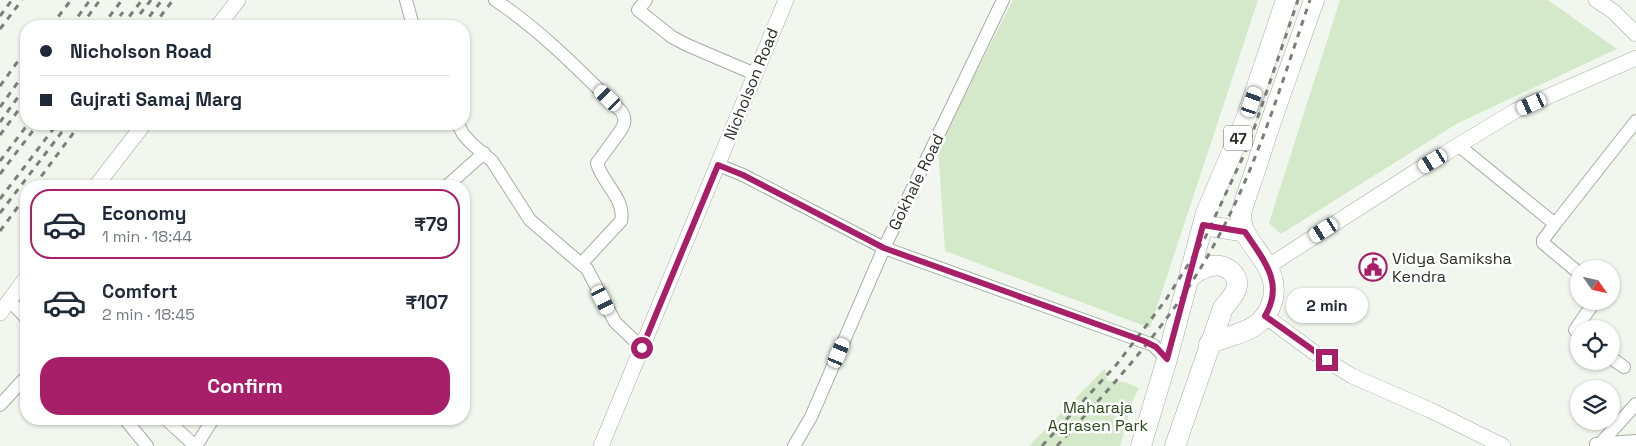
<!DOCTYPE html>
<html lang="en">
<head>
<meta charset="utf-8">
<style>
	:root { --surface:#fff; --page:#f2f2f3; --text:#1f2937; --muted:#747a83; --line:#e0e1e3; --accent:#a61f68 }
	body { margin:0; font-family:"Space Grotesk",sans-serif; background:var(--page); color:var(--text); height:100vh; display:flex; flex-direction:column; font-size:19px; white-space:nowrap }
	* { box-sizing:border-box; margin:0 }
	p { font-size:16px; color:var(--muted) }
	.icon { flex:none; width:28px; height:28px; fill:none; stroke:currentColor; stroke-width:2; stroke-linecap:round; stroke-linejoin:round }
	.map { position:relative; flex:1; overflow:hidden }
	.details { position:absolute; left:20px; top:180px; width:450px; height:245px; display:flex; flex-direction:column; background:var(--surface); border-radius:20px; box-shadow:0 1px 4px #0004 }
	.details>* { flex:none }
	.banner { position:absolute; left:20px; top:20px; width:450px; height:110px; border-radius:20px; box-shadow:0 1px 4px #0004; display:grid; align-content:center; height:110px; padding:0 20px; background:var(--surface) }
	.needle { width:32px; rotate:124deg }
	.buttons { position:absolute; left:1570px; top:260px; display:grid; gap:10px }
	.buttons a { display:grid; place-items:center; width:50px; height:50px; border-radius:50%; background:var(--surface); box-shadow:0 1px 4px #0004; font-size:25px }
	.end { position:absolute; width:22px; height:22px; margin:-11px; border:6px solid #a61f68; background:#fff; box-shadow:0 0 0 2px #fff }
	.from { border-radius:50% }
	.bubble { position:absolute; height:35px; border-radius:18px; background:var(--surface); box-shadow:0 1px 4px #0004; font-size:16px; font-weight:600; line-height:35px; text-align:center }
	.car { position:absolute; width:15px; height:30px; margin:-15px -8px; border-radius:6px; box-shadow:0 0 4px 1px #0007; background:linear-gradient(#fff 24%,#345 0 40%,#fff 0 76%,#345 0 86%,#fff 0) }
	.banner b { display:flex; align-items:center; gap:18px; height:48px; font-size:19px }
	.banner b+b { border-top:1px solid var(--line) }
	.banner i { width:12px; height:12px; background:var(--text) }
	ul { padding:9px 0 0; list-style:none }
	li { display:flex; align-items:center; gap:15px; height:70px; margin:0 10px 8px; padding:0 10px; border:2px solid transparent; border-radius:20px }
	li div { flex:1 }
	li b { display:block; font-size:19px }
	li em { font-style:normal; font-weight:600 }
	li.selected { border-color:var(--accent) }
	li>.icon { width:45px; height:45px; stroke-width:1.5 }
	.cta { display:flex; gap:10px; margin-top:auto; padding:10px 20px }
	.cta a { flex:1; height:58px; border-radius:20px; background:var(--accent); color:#fff; font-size:20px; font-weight:600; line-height:58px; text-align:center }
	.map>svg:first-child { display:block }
	.green { fill:#d3e9c9 }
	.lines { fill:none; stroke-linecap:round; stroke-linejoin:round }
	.minor-casing { stroke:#a6ada4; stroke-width:14 }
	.tertiary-casing { stroke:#a6ada4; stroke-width:16 }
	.primary-casing { stroke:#a6ada4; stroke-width:21 }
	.minor { stroke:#fff; stroke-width:12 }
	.tertiary { stroke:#fff; stroke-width:15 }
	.primary { stroke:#fff; stroke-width:20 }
	.rail { stroke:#7b7f7a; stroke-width:3; stroke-dasharray:6 6; stroke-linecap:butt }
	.route { stroke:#a61f68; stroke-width:6 }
	.labels { text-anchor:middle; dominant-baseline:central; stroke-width:5; stroke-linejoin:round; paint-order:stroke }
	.shield { fill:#fff; stroke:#6a6b69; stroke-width:1 }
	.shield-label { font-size:15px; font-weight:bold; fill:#2a2c29 }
	.street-label { font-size:16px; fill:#2a2c29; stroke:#fff }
	.poi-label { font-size:16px; fill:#2a2c29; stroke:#fff; text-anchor:start }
	.park-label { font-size:16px; fill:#294919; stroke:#fff }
</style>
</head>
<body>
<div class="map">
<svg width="1636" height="446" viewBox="0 0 1636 446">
	<rect width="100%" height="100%" fill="#f1f7ee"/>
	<!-- green -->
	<path class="green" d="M1013,0H1258L1150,328L945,251L938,147Z
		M1340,0H1548L1617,49L1458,123L1281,234L1269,223Z
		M1105,368L1107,381L1125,382L1139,388L1130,406L1127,422L1120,446H1029Z"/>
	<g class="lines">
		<!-- minor casing -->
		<g class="minor-casing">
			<path id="minor" d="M406,0L413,26
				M495,0C542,31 581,72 621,111C626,118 625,123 621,130L597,163C602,183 626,199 621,221L582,263
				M646,0L638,10L672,37L687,45L755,74
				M458,124L463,134L471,143L492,161L530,220L587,269L615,322L642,348
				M1458,145L1555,224L1636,121
				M718,165L743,175L884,248L1153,345L1167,359
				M447,186L484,153
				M1555,224L1543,240V243L1579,273
				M9,300L26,318
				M1579,333L1575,330L1595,301
				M1611,358L1624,367
				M0,405L26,377
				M125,419L147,446
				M166,419L195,446
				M1596,444L1636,441
				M1600,444L1636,404
				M196,446L213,419
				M794,446L811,417L884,248L1003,0"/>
		</g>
		<!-- tertiary casing -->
		<g class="tertiary-casing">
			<path id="tertiary" d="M1596,0L1613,11L1636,34
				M218,26L238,0
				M96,186L144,124
				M1267,267L1421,168L1515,111L1636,58
				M0,313L26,278
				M1265,316L1315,353L1352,376L1430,410L1503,446
				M601,446L786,0"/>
		</g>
		<!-- primary casing -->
		<g class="primary-casing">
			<path id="primary" d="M1203,225L1245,232
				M1209,344C1232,333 1260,334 1271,305C1286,266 1239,244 1241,215C1243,203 1253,178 1257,165C1274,109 1295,55 1314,0
				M1141,446L1167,359L1206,213L1246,119L1286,0
				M1175,446L1223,308C1227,303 1232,298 1235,292C1243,277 1227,263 1212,266C1204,267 1197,272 1190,276"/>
		</g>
		<!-- minor -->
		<use href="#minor" class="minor"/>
		<!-- tertiary -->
		<use href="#tertiary" class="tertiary"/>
		<!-- primary -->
		<use href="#primary" class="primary"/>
		<!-- rail -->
		<path class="rail" d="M140,14L151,0
			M0,16L12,0
			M51,26L71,0
			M71,26L90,0
			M81,26L100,0
			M102,26L122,0
			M113,26L123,12
			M122,26L142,0
			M142,26L162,0
			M153,26L173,0
			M0,29L22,0
			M0,86L26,50
			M0,107L26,71
			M0,122L26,86
			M0,135L26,100
			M0,161L28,124
			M0,174L38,124
			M34,186L80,124
			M0,199L57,124
			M0,213L68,124
			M0,231L26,196
			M1042,446L1117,364L1165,301L1205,238L1248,146L1298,0
			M1057,446C1115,383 1174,319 1215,243C1257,167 1282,82 1310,0"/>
	</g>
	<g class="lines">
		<!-- route -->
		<path class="route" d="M642,348L718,165L743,175L884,248L1144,341L1156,347L1167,359L1203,225L1245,232C1263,259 1285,283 1265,316L1327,360"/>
	</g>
	<!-- icons -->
	<defs>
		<g id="civic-ring" transform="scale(1.4375)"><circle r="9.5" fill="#fff" stroke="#a61f68" stroke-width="1.5"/><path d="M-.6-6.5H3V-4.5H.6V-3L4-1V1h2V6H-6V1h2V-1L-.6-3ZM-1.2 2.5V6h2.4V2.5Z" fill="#a61f68"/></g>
	</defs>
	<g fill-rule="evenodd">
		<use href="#civic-ring" x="1373" y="267"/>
	</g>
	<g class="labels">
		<!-- shield labels -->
		<rect class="shield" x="1224" y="125.5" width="28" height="25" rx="4"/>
		<g class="shield-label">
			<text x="1238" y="138">47</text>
		</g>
		<!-- street labels -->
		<g class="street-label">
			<text transform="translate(751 84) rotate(-68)">Nicholson Road</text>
			<text transform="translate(916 182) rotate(-64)">Gokhale Road</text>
		</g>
		<!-- poi labels -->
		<g class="poi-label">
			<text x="1392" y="258">Vidya Samiksha<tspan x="1392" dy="18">Kendra</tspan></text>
		</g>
		<!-- park labels -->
		<g class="park-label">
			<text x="1098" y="407">Maharaja<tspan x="1098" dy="18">Agrasen Park</tspan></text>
		</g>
	</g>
</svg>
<div class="buttons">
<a><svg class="needle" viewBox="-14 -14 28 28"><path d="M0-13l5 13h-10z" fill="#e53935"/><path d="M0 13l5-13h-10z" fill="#747a83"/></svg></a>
<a><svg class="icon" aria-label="locate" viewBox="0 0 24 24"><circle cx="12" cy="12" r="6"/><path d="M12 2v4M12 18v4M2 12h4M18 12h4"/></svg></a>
<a><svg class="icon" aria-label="layers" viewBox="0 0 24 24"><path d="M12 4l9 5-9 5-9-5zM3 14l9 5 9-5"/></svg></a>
</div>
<i class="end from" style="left:642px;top:348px"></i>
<i class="end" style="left:1327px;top:360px"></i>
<div class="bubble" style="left:1286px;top:288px;width:82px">2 min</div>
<i class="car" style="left:608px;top:98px;rotate:314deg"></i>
<i class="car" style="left:1252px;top:102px;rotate:19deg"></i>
<i class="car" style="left:1532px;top:104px;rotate:246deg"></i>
<i class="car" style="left:1433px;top:161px;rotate:239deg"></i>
<i class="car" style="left:1324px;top:230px;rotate:237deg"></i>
<i class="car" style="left:603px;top:300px;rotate:153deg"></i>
<i class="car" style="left:839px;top:353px;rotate:23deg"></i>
<div class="banner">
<b><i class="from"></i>Nicholson Road</b>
<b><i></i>Gujrati Samaj Marg</b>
</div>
<section class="details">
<ul>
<li class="selected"><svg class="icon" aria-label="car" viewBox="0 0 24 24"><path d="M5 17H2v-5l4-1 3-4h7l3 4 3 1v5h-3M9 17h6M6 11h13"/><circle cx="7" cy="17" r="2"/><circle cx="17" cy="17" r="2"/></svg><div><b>Economy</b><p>1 min · 18:44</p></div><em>₹79</em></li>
<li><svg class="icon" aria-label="car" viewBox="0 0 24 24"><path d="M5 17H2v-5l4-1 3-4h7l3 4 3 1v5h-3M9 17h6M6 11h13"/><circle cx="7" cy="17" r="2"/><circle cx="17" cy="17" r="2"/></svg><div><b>Comfort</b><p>2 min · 18:45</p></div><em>₹107</em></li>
</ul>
<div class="cta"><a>Confirm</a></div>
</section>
</div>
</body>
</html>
